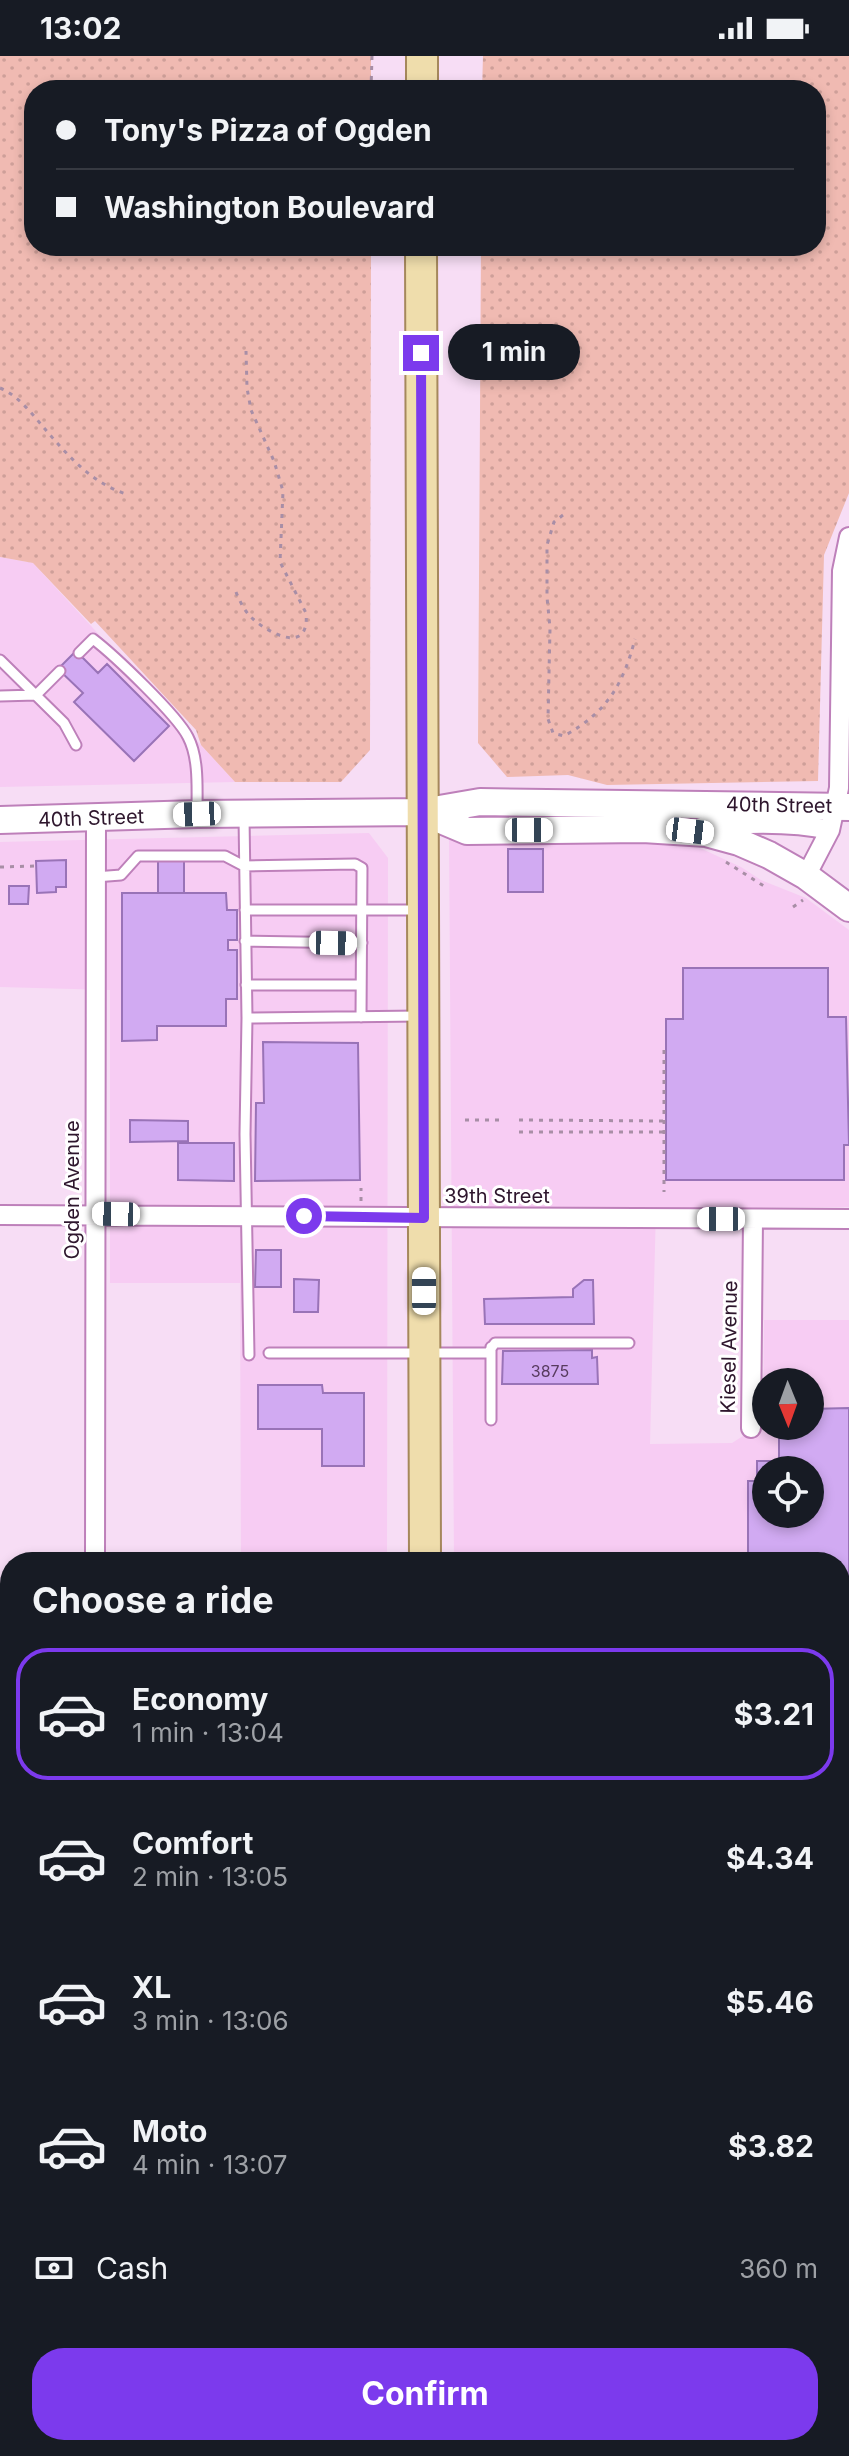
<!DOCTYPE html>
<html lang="en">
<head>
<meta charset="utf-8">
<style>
	:root { --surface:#171b24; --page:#20242c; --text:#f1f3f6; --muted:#9ea1a6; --line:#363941; --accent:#7c3aed }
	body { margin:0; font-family:Inter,sans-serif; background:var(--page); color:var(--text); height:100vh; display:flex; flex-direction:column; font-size:30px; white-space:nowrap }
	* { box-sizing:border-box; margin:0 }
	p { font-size:26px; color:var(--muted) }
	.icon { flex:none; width:44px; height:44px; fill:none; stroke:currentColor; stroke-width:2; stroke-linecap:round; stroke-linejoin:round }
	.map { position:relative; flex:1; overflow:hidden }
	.panel { position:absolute; left:0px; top:1496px; width:850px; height:904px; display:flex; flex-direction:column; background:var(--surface); border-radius:32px 32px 0 0; box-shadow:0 4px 12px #0003 }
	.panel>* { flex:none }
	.top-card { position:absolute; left:24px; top:24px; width:802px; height:176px; border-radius:32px; box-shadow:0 4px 12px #0003; display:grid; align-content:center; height:176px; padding:0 32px; background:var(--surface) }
	.needle { width:52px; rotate:179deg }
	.buttons { position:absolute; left:752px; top:1312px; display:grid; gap:16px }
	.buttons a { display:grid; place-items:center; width:72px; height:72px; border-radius:50%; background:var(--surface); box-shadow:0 4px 12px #0003; font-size:40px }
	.end { position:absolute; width:36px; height:36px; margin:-18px; border:10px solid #7c3aed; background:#fff; box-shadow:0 0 0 4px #fff }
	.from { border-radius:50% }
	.bubble { position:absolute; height:56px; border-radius:28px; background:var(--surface); box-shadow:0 4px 12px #0003; font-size:26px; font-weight:700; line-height:56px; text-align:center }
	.car { position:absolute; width:24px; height:48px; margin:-24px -12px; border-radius:10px; box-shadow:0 0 6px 2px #0007; background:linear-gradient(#fff 24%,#345 0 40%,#fff 0 76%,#345 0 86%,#fff 0) }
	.top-card b { display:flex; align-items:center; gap:28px; height:76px; font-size:30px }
	.top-card b+b { border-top:2px solid var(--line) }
	.top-card i { width:20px; height:20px; background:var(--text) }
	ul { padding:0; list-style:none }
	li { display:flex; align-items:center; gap:24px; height:132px; margin:0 16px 12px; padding:0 16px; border:4px solid transparent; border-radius:32px }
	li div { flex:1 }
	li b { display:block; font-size:30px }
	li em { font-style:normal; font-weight:700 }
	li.current { border-color:var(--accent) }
	li>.icon { width:72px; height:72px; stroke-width:1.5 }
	h2 { padding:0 32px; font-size:36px; line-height:96px }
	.pay { display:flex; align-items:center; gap:20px; height:88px; padding:0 32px; font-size:30px }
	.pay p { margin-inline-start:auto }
	.button { display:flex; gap:16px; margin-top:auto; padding:16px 32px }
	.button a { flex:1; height:92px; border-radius:32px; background:var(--accent); color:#fff; font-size:32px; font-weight:700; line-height:92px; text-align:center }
	.status { display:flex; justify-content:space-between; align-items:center; height:56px; padding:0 40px; background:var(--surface); direction:ltr }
	.status svg { height:22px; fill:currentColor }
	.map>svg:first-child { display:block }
	.built { fill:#f7ccf3; fill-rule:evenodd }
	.grass { fill:url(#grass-dots) }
	.building { fill:#d1aaf2; stroke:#9973b7; stroke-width:2; fill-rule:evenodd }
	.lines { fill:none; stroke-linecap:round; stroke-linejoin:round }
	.lane-casing { stroke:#be80ba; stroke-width:13 }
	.street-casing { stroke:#be80ba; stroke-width:22 }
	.secondary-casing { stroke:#be80ba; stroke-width:30 }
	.primary-casing { stroke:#a5885c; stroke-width:34 }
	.path { stroke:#a88ea6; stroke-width:3; stroke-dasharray:4 6; stroke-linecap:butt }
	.lane { stroke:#fff; stroke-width:9 }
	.street { stroke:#fff; stroke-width:18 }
	.secondary { stroke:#fff; stroke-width:26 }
	.primary { stroke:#efddac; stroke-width:30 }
	.route { stroke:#7c3aed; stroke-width:10 }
	.labels { text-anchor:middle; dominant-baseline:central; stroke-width:6; stroke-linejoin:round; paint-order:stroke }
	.number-label { font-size:16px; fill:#573b5e }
	.street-label { font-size:20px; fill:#2e162d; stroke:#fff }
</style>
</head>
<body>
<div class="status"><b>13:02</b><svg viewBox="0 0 49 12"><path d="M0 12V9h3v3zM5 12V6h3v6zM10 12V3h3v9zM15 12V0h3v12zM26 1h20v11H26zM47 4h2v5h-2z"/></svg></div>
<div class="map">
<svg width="849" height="2400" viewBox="0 0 849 2400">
	<defs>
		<pattern id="grass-dots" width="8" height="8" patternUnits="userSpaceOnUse" patternTransform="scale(2)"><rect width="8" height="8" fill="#f0bab2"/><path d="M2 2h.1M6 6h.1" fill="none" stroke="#ce9f99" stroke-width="1.8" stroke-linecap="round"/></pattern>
	</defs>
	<rect width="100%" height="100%" fill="#f7ddf5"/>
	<!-- built -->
	<path class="built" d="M0,501L33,507L235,726L0,731Z
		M369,777L388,802L387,1506H241L240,1227H110V934L0,931V786Z
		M449,777L674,787L702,793L741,811L761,824L806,842L849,874V1151L656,1152L650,1388L732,1387L763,1367L764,1264H849V2309H840V1506H454ZM766,1326H810V1370H766ZM766,1414H810V1458H766Z
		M840,2336H849V2400H452V2390H840Z
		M240,2390H386V2400H240Z"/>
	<!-- grass -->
	<path class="grass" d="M0,0H371V34H34V190H371L370,694L341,726H235L201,689L196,674L95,565L91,568L33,507L0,501Z
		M483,0H849V437L824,499L818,725L607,729L568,719L507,721L478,687L481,190H816V34H482Z"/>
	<!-- building -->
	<path class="building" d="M76,595L98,617L107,608L169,670L134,705L74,646L83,637L58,613Z
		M508,793H543V836H508Z
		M158,803H184V837H158Z
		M66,804V831H56V836L37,837L36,805Z
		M9,830H29L28,848H9Z
		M122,837H226L227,854H237V884H228V894H237V943H226V970H157V984L122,985Z
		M683,912H828V961H846L849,1089H844V1124H666V963H683Z
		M263,986L358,987L360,1124L255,1125L256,1047H264Z
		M130,1064L188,1065V1085L130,1086Z
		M178,1087H234V1125L178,1124Z
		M256,1194H281V1231H255Z
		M294,1223L319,1224L318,1256H294Z
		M584,1224H593L594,1268H485L484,1243L573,1241V1233Z
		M592,1294V1302L597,1301L598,1328H502L503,1295Z
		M258,1329H322L323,1337H364V1410H322V1373H258Z
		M849,1352V1798H840V1506H748V1425H757V1405H779V1370H810V1353ZM766,1414H810V1458H766Z
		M840,2386H849V2400H794V2390H840Z
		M308,2390H366V2400H308Z
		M488,2390H569V2395L488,2393Z
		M667,2390H720V2400H667Z"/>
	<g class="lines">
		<!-- lane casing -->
		<g class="lane-casing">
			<path id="lane" d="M79,597L93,583C114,599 177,659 188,681C199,702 197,732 197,755
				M0,604L64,667L76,689
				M0,640L36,639L60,615
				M244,761L247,962L419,960
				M95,821L121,819L138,800H225L244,810L355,808L362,812L361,961
				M245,854H419
				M245,885L362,887
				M246,929H361
				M247,962L245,1078L249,1299
				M269,1297H488L495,1287H629
				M491,1364V1291
				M247,2400V2390"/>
		</g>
		<!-- street casing -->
		<g class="street-casing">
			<path id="street" d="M701,771C742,767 790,765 830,774
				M806,820L830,774L839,732L842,515L849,481
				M0,1159L849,1163
				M751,1372L753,1163
				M95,1506L96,763
				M0,1743H10
				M840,1875H849
				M0,2322H10
				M840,2322H849
				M96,2400V2390"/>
		</g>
		<!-- secondary casing -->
		<g class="secondary-casing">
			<path id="secondary" d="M422,756L467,775L643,773L706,777L739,786L769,799L806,820L849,852
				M0,764L197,758L422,756L480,746L849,751"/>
		</g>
		<!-- primary casing -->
		<g class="primary-casing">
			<path id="primary" d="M422,34V0
				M421,190L425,1506
				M425,2390V2400"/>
		</g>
		<!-- path -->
		<path class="path" d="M371,34L372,0
			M0,332C19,340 32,358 45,373C68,400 92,427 126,438
			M563,459L554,466L547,489V541L550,572L548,663L553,677L564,680C607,656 623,629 635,583
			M236,536C240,546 245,556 253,563C270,578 310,599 306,557L280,506L283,435L274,405L251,354L247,332L246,295
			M726,806L767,832
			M0,811L37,810
			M793,851L803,844
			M664,994V1136
			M465,1064H499
			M519,1064L664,1065
			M519,1076H664
			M361,1145V1132"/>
		<!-- lane -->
		<use href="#lane" class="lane"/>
		<!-- street -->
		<use href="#street" class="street"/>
		<!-- secondary -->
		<use href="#secondary" class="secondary"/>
		<!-- primary -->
		<use href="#primary" class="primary"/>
	</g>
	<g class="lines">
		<!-- route -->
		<path class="route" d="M304,1160L424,1162L421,297"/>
	</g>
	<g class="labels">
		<!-- number labels -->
		<g class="number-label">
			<text x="550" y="1315">3875</text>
		</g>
		<!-- street labels -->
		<g class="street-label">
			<text transform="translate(779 749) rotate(1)">40th Street</text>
			<text transform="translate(91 762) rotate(-2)">40th Street</text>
			<text transform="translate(72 1134) rotate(-90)">Ogden Avenue</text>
			<text x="497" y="1140">39th Street</text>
			<text transform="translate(729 1291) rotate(-89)">Kiesel Avenue</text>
		</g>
	</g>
</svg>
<div class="buttons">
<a><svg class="needle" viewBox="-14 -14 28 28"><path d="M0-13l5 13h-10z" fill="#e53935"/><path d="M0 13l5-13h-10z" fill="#9ea1a6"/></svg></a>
<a><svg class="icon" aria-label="locate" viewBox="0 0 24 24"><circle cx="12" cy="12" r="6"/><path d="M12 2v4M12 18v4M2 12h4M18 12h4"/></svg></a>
</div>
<i class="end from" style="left:304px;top:1160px"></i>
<i class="end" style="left:421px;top:297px"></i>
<div class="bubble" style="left:448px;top:268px;width:132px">1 min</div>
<i class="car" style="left:197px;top:758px;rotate:268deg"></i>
<i class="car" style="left:529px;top:774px;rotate:90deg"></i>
<i class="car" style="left:690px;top:775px;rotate:97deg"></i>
<i class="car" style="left:333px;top:887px;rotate:91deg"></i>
<i class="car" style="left:116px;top:1158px;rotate:271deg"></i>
<i class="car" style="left:721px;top:1163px;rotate:270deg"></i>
<i class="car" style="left:424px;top:1235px;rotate:0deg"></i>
<div class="top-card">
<b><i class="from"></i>Tony's Pizza of Ogden</b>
<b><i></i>Washington Boulevard</b>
</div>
<section class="panel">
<h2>Choose a ride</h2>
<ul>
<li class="current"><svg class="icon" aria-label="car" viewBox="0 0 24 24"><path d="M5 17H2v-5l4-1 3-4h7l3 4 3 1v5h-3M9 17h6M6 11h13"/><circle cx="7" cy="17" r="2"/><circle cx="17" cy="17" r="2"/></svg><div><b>Economy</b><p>1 min · 13:04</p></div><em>$3.21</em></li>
<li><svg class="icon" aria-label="car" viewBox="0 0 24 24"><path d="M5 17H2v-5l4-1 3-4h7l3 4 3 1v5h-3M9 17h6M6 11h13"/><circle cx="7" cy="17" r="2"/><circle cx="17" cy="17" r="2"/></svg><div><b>Comfort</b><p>2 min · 13:05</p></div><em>$4.34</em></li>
<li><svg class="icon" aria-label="car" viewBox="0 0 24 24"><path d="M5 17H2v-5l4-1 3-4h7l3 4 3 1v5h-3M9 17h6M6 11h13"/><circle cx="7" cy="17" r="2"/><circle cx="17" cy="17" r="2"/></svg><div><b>XL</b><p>3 min · 13:06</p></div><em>$5.46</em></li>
<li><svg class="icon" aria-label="car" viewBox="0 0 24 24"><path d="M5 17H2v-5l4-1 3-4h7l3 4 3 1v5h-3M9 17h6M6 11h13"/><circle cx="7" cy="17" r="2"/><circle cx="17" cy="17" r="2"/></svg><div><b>Moto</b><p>4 min · 13:07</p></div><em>$3.82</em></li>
</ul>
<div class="pay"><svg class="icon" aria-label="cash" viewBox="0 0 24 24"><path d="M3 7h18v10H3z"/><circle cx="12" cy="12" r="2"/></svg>Cash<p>360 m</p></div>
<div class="button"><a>Confirm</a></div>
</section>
</div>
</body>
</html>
